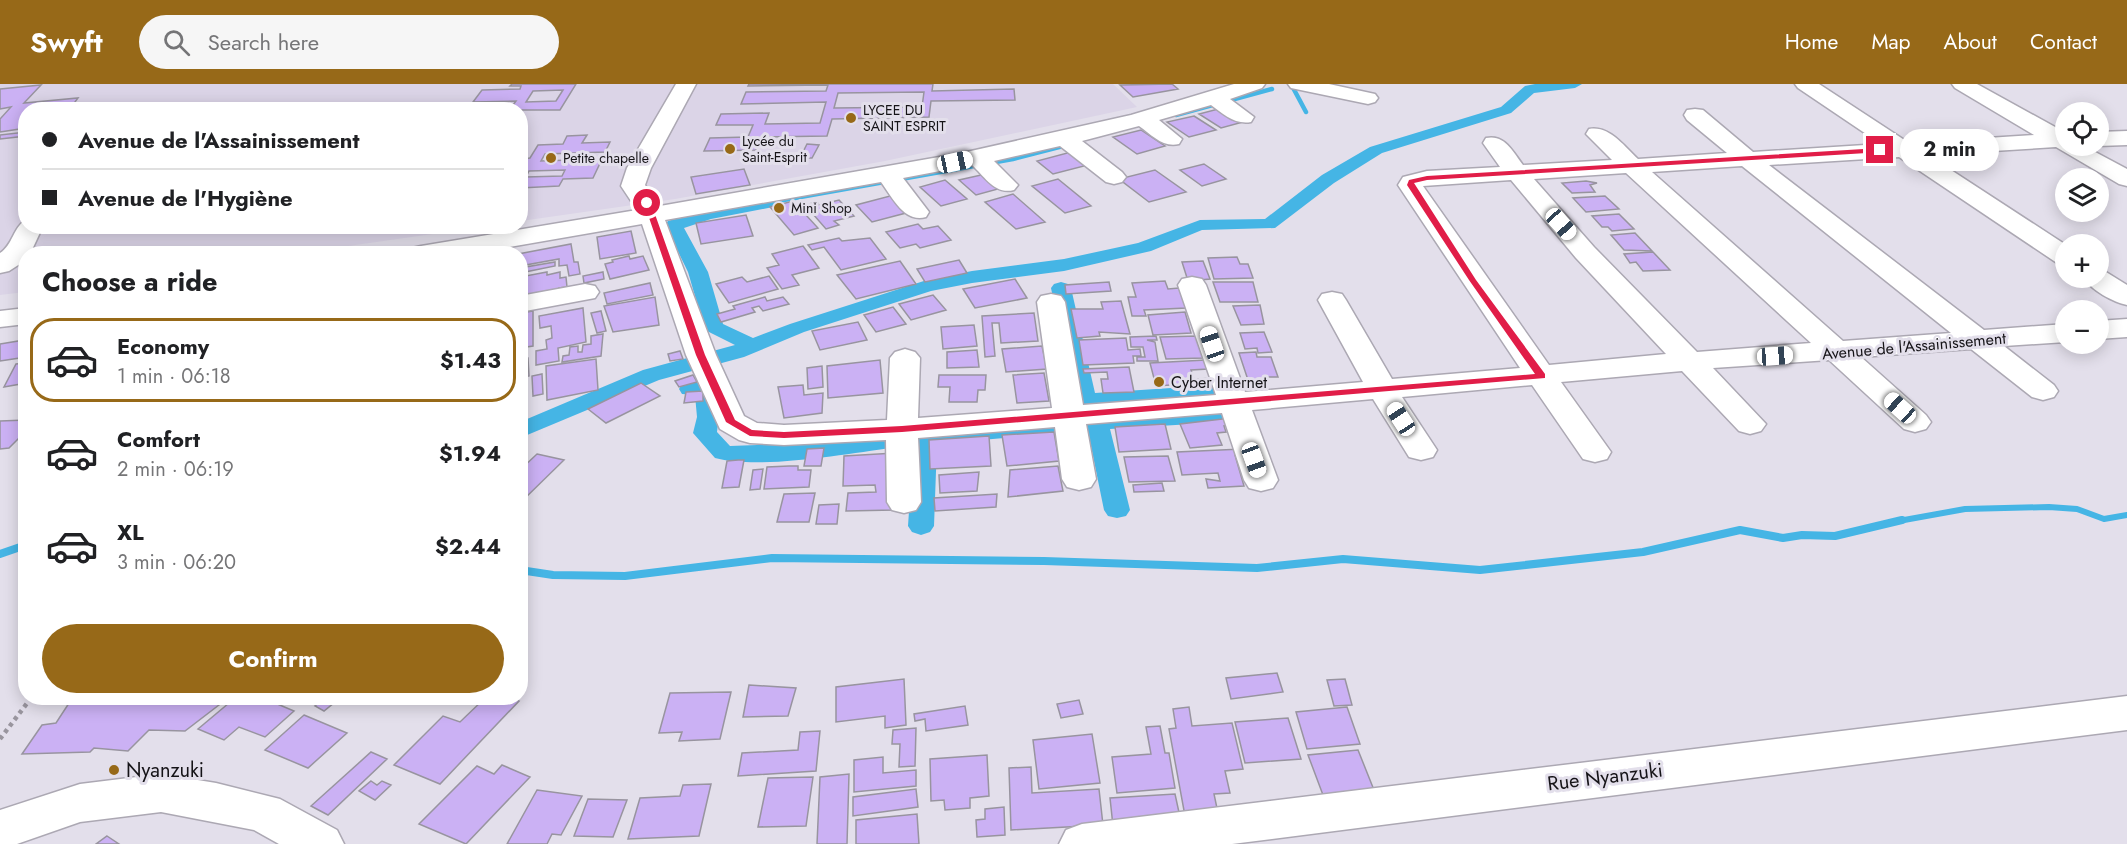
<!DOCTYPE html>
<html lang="en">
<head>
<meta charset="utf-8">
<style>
	:root { --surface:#fff; --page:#f6f6f6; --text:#202124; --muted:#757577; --line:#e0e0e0; --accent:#976918 }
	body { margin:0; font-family:Jost,sans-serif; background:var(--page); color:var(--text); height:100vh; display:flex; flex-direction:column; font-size:22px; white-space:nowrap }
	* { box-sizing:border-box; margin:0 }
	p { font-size:20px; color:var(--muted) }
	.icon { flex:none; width:33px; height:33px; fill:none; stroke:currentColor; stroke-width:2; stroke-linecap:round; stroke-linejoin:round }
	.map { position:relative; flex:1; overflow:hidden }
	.panel { position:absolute; left:18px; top:162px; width:510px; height:459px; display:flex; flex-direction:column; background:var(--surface); border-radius:24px; box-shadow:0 3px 15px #0003 }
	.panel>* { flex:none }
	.banner { position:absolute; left:18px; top:18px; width:510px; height:132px; border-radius:24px; box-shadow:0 3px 15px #0003; display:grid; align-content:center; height:132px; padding:0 24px; background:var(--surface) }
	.buttons { position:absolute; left:2055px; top:18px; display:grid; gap:12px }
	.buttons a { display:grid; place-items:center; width:54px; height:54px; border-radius:50%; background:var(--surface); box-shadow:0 3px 15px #0003; font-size:30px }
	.end { position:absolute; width:27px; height:27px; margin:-14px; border:8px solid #e11d48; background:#fff; box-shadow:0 0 0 3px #fff }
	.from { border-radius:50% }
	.bubble { position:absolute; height:42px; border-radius:21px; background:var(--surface); box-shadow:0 3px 15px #0003; font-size:20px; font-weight:700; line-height:42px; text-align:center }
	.car { position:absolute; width:18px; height:36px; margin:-18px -9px; border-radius:8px; box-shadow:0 0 4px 2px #0007; background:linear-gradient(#fff 24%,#345 0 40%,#fff 0 76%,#345 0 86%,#fff 0) }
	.banner b { display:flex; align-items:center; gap:21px; height:57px; font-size:22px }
	.banner b+b { border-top:2px solid var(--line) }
	.banner i { width:15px; height:15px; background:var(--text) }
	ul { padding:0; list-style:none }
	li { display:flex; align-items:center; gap:18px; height:84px; margin:0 12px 9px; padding:0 12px; border:3px solid transparent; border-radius:24px }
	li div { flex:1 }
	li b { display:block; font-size:22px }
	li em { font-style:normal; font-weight:700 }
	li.selected { border-color:var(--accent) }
	li>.icon { width:54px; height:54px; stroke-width:1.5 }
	h2 { padding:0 24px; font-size:27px; line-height:72px }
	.button { display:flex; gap:12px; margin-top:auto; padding:12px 24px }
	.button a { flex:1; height:69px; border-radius:36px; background:var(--accent); color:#fff; font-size:24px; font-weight:700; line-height:69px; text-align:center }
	header { display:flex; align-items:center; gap:36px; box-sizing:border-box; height:84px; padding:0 30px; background:var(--accent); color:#fff }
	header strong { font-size:28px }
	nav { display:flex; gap:33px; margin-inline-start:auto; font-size:21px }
	.search { width:420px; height:54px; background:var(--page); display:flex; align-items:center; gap:15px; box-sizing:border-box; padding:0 21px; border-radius:33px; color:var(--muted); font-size:22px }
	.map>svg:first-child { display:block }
	.built { fill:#dbd4e7 }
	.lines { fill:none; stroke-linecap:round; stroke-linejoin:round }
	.stream-far2 { stroke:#45b5e5; stroke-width:4.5 }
	.stream-far1 { stroke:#45b5e5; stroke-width:6 }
	.stream { stroke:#45b5e5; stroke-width:8 }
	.canal { fill:#45b5e5; fill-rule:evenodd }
	.building { fill:#cbb1f4; stroke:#98949f; stroke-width:1.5; fill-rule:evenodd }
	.minor-casing { stroke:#aca8b3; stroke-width:3 }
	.path { stroke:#99959e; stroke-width:4.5; stroke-dasharray:4 4; stroke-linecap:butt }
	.minor { fill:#fff; fill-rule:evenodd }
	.route { fill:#e11d48 }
	.poi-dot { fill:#976918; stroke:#e3dfeb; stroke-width:2 }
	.labels { text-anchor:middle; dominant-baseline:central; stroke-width:6; stroke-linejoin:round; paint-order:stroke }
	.far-poi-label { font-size:14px; fill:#151317; stroke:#e3dfeb; text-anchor:start }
	.street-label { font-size:16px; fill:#151317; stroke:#e3dfeb }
	.poi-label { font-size:16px; fill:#151317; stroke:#e3dfeb; text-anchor:start }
	.near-poi-label { font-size:20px; fill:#151317; stroke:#e3dfeb; text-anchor:start }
	.near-street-label { font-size:20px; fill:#151317; stroke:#e3dfeb }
</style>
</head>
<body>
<header>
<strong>Swyft</strong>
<div class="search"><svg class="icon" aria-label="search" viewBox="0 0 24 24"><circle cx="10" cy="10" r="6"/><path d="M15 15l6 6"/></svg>Search here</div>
<nav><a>Home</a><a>Map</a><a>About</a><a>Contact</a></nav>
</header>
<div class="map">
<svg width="2127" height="760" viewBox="0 0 2127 760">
	<rect width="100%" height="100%" fill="#e3dfeb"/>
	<!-- built -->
	<path class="built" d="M0,0H1113L1137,23L885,77L675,115L521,137L520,26H26V142L482,143L292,170H26L25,208L0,211Z"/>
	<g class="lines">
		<!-- stream-far2 -->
		<path class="stream-far2" d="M1291,0L1306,28
			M1176,31L1272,5
			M767,119L1013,75L1067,61"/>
		<!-- stream-far1 -->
		<path class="stream-far1" d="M1893,438L1965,425L2049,423L2077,425L2104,435L2127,431"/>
		<!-- stream -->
		<path class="stream" d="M0,470L26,461
			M520,486L553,491L625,492L772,474L1044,477L1257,484L1343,475L1480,486L1643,468L1740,446L1783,454L1802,451L1835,452L1902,436"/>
		<!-- canal -->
		<path class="canal" d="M1535,0H1582L1575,4L1534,9L1511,29L1382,69L1334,99L1275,144L1202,146L1151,167L1064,187L972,199L931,207L804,248L744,273L659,296L520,354V338L643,286L735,261L707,247L704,243L688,188L665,141L668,137L707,125L767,114L773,115L776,119L773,123L711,135L684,144L708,188L723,240L753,254L790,240L927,196L972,187L1064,175L1138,159L1200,136L1265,135L1322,91L1370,63L1501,23L1525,2Z
			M1061,198L1068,200L1071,204L1095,309L1217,301L1225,303L1228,308L1225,313L1217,315L1085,323L1077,321L1074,316L1051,204L1054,200Z
			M706,295L714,297C722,310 719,333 717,348L730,362L810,359L892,350L900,352L904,357L900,362L892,364C844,370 760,386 715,374L693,349L697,333L695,311L682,310L679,305L682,300Z
			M1233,325L1241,327L1244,332L1241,337L1110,345L1130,426L1126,432L1117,434L1108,432L1104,426L1086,338L1089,333Z
			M1063,336L1071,338L1075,343L1071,348L937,360L934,442L930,448L921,451L912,448L908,442L914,354L918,349Z"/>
	</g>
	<!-- building -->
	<path class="building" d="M512,0H576L560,26H494L510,25L516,17L473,18L482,6L520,5L521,2H510ZM563,6L556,17L526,18L533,7Z
		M749,0H933L932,7L1014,5L1015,16L931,17L929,33L832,35L827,52L761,53L756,66L704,67L710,54L748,53L753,41H716L721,30L769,29L765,40L820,39L826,18L741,20L746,8L826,7L828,1L748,2ZM924,8L922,23L834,24L838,9Z
		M1172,0L1178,5L1133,13L1120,1Z
		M41,1L24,19L78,14L69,26H26V44L0,48V35L11,23L0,25V5Z
		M1222,24L1243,38L1221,44L1199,30Z
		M1194,32L1216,46L1189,53L1167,38Z
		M1141,46L1165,62L1137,70L1113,53Z
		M26,48V52L0,55V51Z
		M587,51L582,59L610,58L605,68L545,70L541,77L602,75L593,94L563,95L559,102L520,104V90L524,84H520V75L530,74L538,61L563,60L567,52ZM565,86L562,92L526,93L529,87Z
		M807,60L819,61L812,74H800Z
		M1071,68L1088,81L1053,90L1037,77Z
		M1204,80L1226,95L1202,102L1180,86Z
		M744,85L750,101L696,110L691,93Z
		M1155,86L1186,108L1149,118L1119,95Z
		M981,91L998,105L976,111L959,96Z
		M1058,95L1091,122L1065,129L1032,102Z
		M945,96L967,115L941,122L920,103Z
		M1586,97L1597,99L1590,101L1595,108L1572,109L1562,99Z
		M1013,110L1045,138L1016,145L985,118Z
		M890,112L906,129L872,138L856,121Z
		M1605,112L1619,125L1586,128L1573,114Z
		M839,116L854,132L834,137L839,141L826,145L805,121L817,118L819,121Z
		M793,117L818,144L794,151L770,123Z
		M1619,130L1634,145L1612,147L1608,143H1602L1592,132Z
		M746,131L753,152L701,160L696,139Z
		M918,140L923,145L938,142L951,156L920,164L916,160L900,164L886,148Z
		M631,147L636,169L600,175L597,153Z
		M1635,149L1652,167L1624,166L1611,151Z
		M839,154L842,157L870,154L886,175L841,186L824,163L812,166L808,161Z
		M571,160L574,178H578L580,190L569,192L567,181L559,182V175L520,182V170H518Z
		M803,162L819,184L792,191L799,201L782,205L767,184L779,181L772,170Z
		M1653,168L1670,186L1643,187L1636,178L1630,179L1624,170Z
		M629,172L630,175L643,172L649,186L610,195L605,180L613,178L612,176Z
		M1237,173L1240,180H1248L1253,194L1214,195L1208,174Z
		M959,176L967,189L925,198L917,185Z
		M900,177L916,200L856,215L837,191Z
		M1203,177L1210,195L1188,197L1182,178Z
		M555,178V182L520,189V184Z
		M547,188V191L560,188V194L566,193L567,203L559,204V207L520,213V193Z
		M603,188L604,195L584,199L583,192Z
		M769,192L778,205L729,219L716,200L742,193L747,198Z
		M1015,195L1027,214L975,224L963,205Z
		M1165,197L1168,205L1179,204L1186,224L1144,226L1146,232H1132L1128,213H1136L1132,199Z
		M1109,198L1111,207L1066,210L1065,201Z
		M1213,198H1253L1258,218H1220Z
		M650,199L653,211L607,220L604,209Z
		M933,211L946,226L911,236L899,220Z
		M655,213L659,241L613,248L604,222Z
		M765,213L767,217L783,213L789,220L763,227L759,222L752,224L755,228L721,238L717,230L735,225L733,222Z
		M1121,217L1130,250L1099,248L1100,252L1077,254L1071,225H1103L1101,218Z
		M1260,221L1264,240L1241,241L1233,222Z
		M893,223L906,240L876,248L864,231Z
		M583,224L586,258L558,264L559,277L536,281V267L547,265L546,256L552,254L551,242L540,244L539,232Z
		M533,227V262L520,264V229Z
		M601,227L606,247L597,249L591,229Z
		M1185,228L1191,249L1153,251L1148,231Z
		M1034,229L1038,257L1001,259L999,239H992L995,272L985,273L982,232Z
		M858,238L867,256L820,266L812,247Z
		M974,241L977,262L943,265L941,243Z
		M1264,248L1272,268L1258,269L1257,264L1245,265L1240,249Z
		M603,250L601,272L562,278L563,272L569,271L570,263L578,262V268H582L583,261L591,260V252Z
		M25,251L26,273L0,277V260L24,256Z
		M1156,252L1157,256H1147L1155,258L1158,277H1137V273H1145L1143,263H1131L1130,253Z
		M1198,252L1204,274L1166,275L1160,253Z
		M1126,254L1128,266L1140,265L1141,272H1133L1134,279L1083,281L1079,256Z
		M1042,262L1047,285L1006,288L1002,265Z
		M977,266L979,283L947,284V268Z
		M680,267L683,275L670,277L668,270Z
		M1256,268L1257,273H1271L1278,293H1263L1265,299H1249L1239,269Z
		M528,274L529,292L520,294V275Z
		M596,275L598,306L547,316L546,282Z
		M880,276L883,309L828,314L827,282Z
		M1206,276L1208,285L1191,286L1194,295L1213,294L1216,303L1188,305L1186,300L1156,302L1150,279Z
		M26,279V299L4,303L16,280Z
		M822,282L823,303L808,305L807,284Z
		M1129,283L1134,308L1103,309L1101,295H1108L1107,288L1084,289L1083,285Z
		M1044,289L1049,317L1017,319L1013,291Z
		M542,290L543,310L533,312L532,292Z
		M693,291L697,298L679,303L675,297Z
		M939,291H986L985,306H978L977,318H949L950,303H938Z
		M641,299L660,312L606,339L588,325Z
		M803,301L804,311L823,309L822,329L784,334L778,303Z
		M703,307V317L684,319L686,308Z
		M1231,334L1234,341L1224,342L1226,348L1217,349L1222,361L1190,364L1180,340Z
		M26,336V347L9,364L0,365V337Z
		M1165,340L1171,365L1119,368L1115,343Z
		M1054,348L1059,377L1007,382L1002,351Z
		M989,352L991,382L930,385L929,356Z
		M824,364L821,382H804L807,365Z
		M1242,365L1243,371H1235L1244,402L1208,404L1206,395L1220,397L1218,389L1182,391L1177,368Z
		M895,369L894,426L846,427L848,409L876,408L875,401L843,402L844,372Z
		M537,370L564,376L520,419V386Z
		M1168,372L1175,397L1129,398L1124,373Z
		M738,376H744L739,403L722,404L727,377Z
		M789,382H798V386H811L809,403L764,405L767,383Z
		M1058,382L1063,407L1008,413L1010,386Z
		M763,385L760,405L750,406L753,386Z
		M979,388L977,407L940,409L939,391Z
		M1162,399L1164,407L1134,408L1133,401Z
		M815,409L809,438H777L784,410Z
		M997,410L996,423L935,427L934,414Z
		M839,420L837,440H816L819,421Z
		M1277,589L1283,608L1231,615L1226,594Z
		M904,595L906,641L885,644V632L836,638V603Z
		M1345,595L1352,621L1334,622L1327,596Z
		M749,601L796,604L788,632L743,633Z
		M731,608L720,655L679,657L682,648L659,649L670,609Z
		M139,614H228L185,647L149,646L128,667L94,664L90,668L22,670L42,641L56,639L71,616Z
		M235,614H271L268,616L294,627L265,653L239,643L224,656L198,645Z
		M291,614H316L308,620Z
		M325,614H340L324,627L315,622Z
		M485,614H509L519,617L440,700L394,681L443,632L460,638Z
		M1079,616L1083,630L1061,634L1057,620Z
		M965,622L968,641L926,647L925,635L915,637L914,630Z
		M1189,623L1192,642L1232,639L1243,685L1225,687L1230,709L1214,710L1218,729L1185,732L1169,645L1176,644L1173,625Z
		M1347,623L1360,660L1307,665L1296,628Z
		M304,631L347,649L308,684L265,666Z
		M1288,634L1301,675L1245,679L1235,638Z
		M1160,642L1165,669H1169L1175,704L1117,709L1112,673L1151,670L1146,643Z
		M916,644L915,682L899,683L900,660H892L893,646Z
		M820,647L816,687L738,692L742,669L798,666L800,648Z
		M1092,650L1100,699L1039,705L1033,656Z
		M1358,666L1374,706L1323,711L1308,671Z
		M371,668L387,675L328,731L311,722Z
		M987,671L989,712L970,714V724L945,726L944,716L931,717L930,675Z
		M883,673V689L916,686V702L854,708V676Z
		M502,681L530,693L466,760L419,740L477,682L494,690Z
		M1031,683L1032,709L1099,705L1103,741L1011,746L1009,684Z
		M849,690L847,760H817L820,693Z
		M813,693L806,742L758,743L768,694Z
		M371,697L377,701L382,697L391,701L375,716L359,707Z
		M711,700L699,752L628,755L640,714L680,712L683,701Z
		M916,705L918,723L853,732V713Z
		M537,706L582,712L561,751L552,750L547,760H507Z
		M1175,710L1180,733L1113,742L1110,714Z
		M588,715L627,716L613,753L574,752Z
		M1004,723L1005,751L977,753L976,736L985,735V725Z
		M917,730L919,760H856V736Z
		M107,752L119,760H96Z"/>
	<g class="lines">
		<!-- minor casing -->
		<g class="minor-casing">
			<path id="minor" d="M676,0H696L651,84L645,101L660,122L962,69L1131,31L1234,0H1265L1262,4L1230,15L1254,33L1251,38C1235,41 1223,30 1211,21L1159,36L1182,55L1179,60C1163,64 1152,51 1139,42L1082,57L1122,88L1126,93L1122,98L1114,100L1106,98L1060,62L994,77L1018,101L1014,106C995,111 985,93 972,81L903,94L929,128L926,133C904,139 893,114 881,98L665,136L716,271L744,332L757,339L784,341L887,336L890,274L895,268L905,265L915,268L920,274L918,334L1052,324L1037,218L1041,212L1051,210L1061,212L1065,218L1083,321L1216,311L1178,201L1182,195L1192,193L1202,195L1206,201L1245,308L1363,298L1318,216L1322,210L1332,208L1342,210L1346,216L1392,295L1520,284L1398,101L1403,93L1427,87L1500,83L1483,59L1486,54C1505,50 1513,68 1523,81L1612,76L1586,50L1589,45C1609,41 1624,62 1638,75L1727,69L1687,36L1684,31L1687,26L1695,25L1703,26L1753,68L1881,60L1798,4L1795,0H1819L1909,59L2034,51L1955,4L1952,0H1977L2066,49V62H2084L2127,85V102L2119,100L2056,63L1928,71L2066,161V181L2057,179L1899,73L1769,81L1984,246L2066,240V258L2004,262L2054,301L2058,307L2054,313L2043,316L2032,313L1971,265L1861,273L1926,331L1931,338L1926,345L1915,348L1904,345L1829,276L1713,284L1766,340L1761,347L1750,350L1739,347L1682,287L1561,298L1611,368L1607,375L1595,378L1583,375L1532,301L1402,313L1437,366L1433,373L1421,376L1409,373L1373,315L1252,326L1278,396L1273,404L1261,407L1249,404L1244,396L1222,329L1086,340L1096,395L1091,403L1079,406L1067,403L1062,395L1055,343L918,354L921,418L916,426L904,429L892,426L887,418L886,356L784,361L750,359L739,356L720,345L686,271L642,140L469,170H408L412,164L421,162L637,126L621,102L627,84ZM1742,82L1951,249L1843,257L1652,88ZM1626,89L1811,259L1697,268L1594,163L1534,95ZM1511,96L1576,174L1666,270L1549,281L1423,102Z
				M1288,0H1329L1375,10L1378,14L1375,18L1368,20L1291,4Z
				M2127,47V61L2098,62H2097L2098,48Z
				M26,136V142H43L30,170H26V176L9,187L0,189V169C13,161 13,143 26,136Z
				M2098,186L2106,188L2127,201V221C2113,218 2091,206 2084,194H2098Z
				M585,200L595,202L599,208L595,214L520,228V212Z
				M26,224V240L0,243V227Z
				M2127,235V253L2098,255V237Z
				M2127,612V646L1232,760H1059L1066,746L1082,740Z
				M161,690L216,699L280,715L337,746L344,760H279L254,746L161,728L80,738L17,760H0V726L80,700Z"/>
		</g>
		<!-- path -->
		<path class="path" d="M0,655L31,614"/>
		<!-- minor -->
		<use href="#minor" class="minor"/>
	</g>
	<!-- route -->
	<path class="route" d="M1880,64L1883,68L1427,96L1414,99L1476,196L1545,290V294L902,348L784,354L750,352L726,338L696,271L644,119L647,117L651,119L705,271L735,336L752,346L784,348L902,342L1535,290L1469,196L1407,101L1409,96L1427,92Z"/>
	<!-- markers -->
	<g class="poi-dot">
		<circle cx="851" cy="34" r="6"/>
		<circle cx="730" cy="65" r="6"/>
		<circle cx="551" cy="74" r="6"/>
		<circle cx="779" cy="124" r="6"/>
		<circle cx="1159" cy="298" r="6"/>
		<circle cx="114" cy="686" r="6"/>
	</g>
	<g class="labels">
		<!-- far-poi labels -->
		<g class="far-poi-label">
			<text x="863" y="26">LYCEE DU<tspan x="863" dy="16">SAINT ESPRIT</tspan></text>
			<text x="742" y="57">Lycée du<tspan x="742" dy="16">Saint-Esprit</tspan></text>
			<text x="563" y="74">Petite chapelle</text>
			<text x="791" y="124">Mini Shop</text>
		</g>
		<!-- street labels -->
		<g class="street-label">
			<text transform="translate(1914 262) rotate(-5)">Avenue de l'Assainissement</text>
		</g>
		<!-- poi labels -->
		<g class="poi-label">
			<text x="1171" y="298">Cyber Internet</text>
		</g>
		<!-- near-poi labels -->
		<g class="near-poi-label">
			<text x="126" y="686">Nyanzuki</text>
		</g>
		<!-- near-street labels -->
		<g class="near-street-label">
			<text transform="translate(1605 693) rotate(-7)">Rue Nyanzuki</text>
		</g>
	</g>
</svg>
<div class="buttons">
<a><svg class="icon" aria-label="locate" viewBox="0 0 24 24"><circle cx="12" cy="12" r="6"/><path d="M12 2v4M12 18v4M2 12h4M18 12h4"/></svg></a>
<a><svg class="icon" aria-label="layers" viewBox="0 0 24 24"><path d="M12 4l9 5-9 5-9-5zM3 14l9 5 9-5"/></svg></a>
<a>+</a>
<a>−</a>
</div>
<i class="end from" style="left:647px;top:119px"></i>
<i class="end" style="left:1880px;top:66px"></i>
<div class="bubble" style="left:1900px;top:45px;width:99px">2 min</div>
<i class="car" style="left:955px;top:78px;rotate:78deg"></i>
<i class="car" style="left:1561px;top:140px;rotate:138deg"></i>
<i class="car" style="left:1212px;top:260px;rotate:341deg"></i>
<i class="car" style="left:1775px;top:272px;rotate:86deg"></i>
<i class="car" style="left:1900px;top:324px;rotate:312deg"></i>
<i class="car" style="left:1401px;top:335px;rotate:327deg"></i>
<i class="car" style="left:1254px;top:376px;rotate:160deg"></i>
<div class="banner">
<b><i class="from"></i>Avenue de l'Assainissement</b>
<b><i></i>Avenue de l'Hygiène</b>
</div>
<section class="panel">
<h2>Choose a ride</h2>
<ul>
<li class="selected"><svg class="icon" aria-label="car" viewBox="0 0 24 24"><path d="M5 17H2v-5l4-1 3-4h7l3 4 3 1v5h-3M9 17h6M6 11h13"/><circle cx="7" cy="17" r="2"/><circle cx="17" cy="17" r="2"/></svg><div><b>Economy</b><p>1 min · 06:18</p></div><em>$1.43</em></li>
<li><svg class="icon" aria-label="car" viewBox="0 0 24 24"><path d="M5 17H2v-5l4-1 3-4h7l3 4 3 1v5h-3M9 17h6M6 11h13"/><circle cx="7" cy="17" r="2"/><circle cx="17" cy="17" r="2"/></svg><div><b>Comfort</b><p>2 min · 06:19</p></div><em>$1.94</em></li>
<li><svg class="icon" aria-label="car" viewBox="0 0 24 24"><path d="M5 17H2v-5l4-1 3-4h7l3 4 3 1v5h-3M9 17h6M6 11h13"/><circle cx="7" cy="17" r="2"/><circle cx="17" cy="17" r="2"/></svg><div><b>XL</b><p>3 min · 06:20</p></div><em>$2.44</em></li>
</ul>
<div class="button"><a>Confirm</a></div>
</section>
</div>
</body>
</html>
